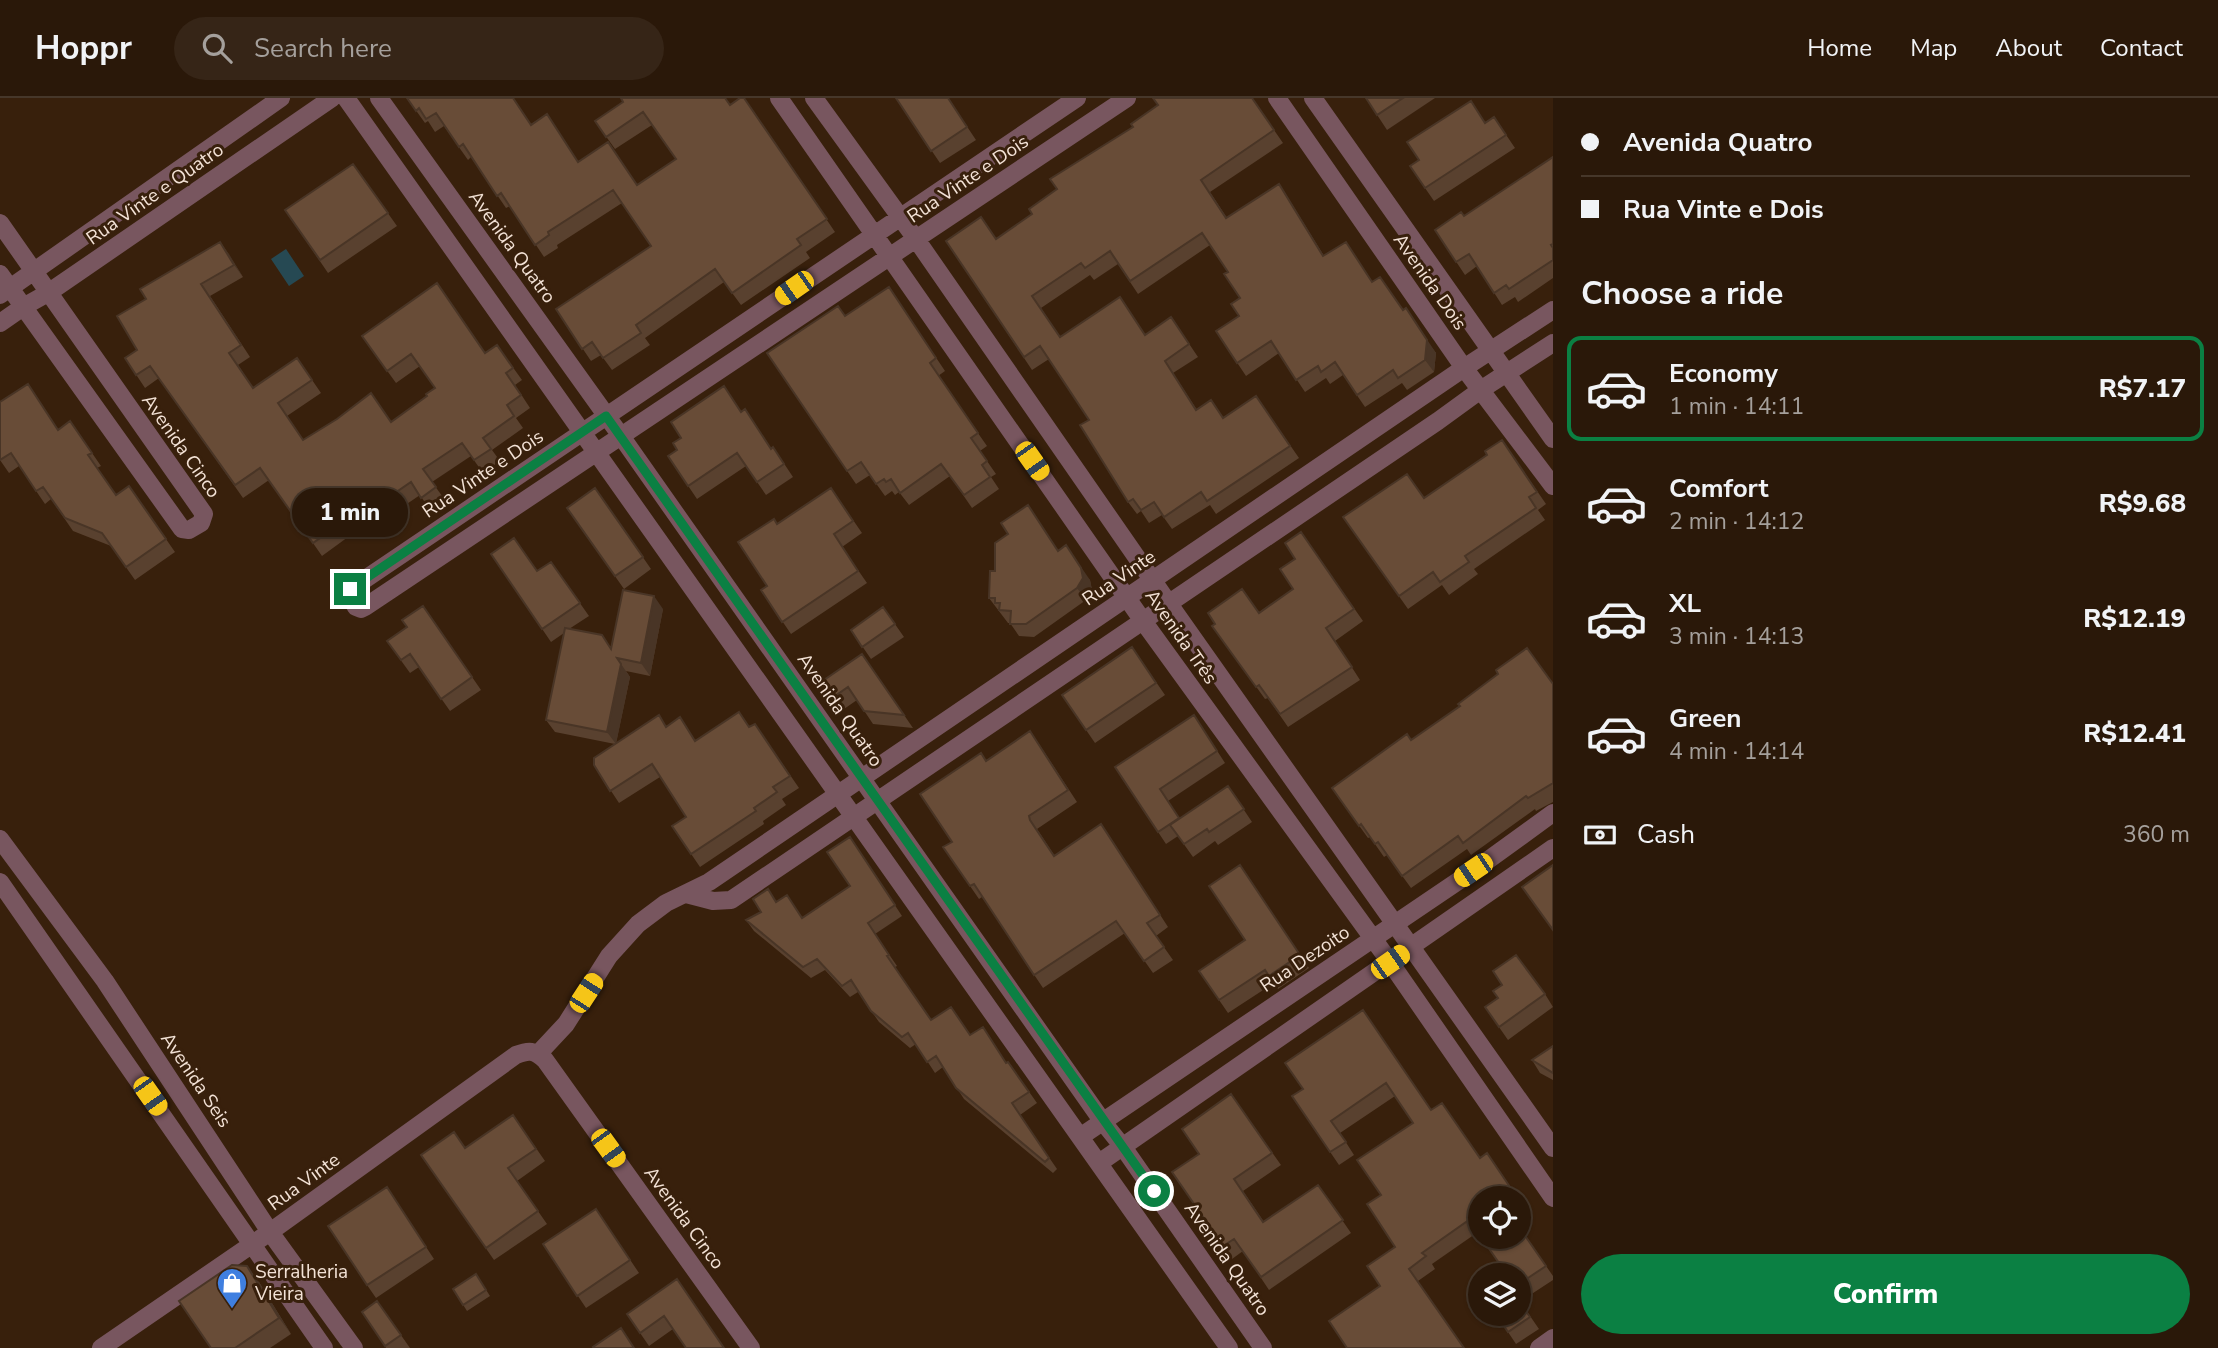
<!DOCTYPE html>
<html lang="en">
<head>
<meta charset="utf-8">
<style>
	:root { --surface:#2a1809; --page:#362517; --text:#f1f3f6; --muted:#a5a09c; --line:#46372a; --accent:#0b8043 }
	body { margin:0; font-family:"Nunito Sans",sans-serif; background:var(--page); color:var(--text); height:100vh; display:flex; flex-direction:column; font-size:26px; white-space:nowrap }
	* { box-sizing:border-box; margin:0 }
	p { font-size:23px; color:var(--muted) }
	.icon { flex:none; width:38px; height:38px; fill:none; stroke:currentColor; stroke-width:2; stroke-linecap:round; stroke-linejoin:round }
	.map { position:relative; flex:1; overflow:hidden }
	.sheet { display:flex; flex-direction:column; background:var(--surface); width:665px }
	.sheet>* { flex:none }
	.banner { display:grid; align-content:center; height:154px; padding:0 28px; background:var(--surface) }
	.tools { position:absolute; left:1468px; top:1088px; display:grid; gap:14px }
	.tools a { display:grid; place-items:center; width:63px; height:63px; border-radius:50%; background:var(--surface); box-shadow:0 2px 5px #0004,0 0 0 2px var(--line); font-size:35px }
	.end { position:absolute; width:32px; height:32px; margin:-16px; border:9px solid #0b8043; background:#fff; box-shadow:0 0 0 4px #fff }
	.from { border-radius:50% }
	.bubble { position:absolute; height:49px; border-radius:24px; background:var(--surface); box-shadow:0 2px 5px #0004,0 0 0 2px var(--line); font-size:23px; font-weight:800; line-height:49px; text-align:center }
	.car { position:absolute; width:21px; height:42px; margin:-21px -10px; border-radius:9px; box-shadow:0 0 5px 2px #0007; background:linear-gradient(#f5c518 24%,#345 0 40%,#f5c518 0 76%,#345 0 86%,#f5c518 0) }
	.banner b { display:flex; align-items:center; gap:24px; height:66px; font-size:26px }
	.banner b+b { border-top:2px solid var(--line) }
	.banner i { width:18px; height:18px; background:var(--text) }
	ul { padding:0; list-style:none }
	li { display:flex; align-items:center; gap:21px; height:105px; margin:0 14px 10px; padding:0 14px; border:4px solid transparent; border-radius:14px }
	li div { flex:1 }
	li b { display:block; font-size:26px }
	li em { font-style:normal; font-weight:800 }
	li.selected { border-color:var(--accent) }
	li>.icon { width:63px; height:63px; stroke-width:1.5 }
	h2 { padding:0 28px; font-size:32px; line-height:84px }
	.pay { display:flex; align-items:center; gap:18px; height:77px; padding:0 28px; font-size:26px }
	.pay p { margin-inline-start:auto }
	.cta { display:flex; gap:14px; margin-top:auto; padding:14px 28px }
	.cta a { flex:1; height:80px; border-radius:42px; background:var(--accent); color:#fff; font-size:28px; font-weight:800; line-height:80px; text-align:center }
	header { display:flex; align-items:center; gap:42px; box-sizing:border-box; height:98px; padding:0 35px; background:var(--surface); border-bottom:2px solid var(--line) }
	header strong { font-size:33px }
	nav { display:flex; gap:38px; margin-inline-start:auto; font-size:24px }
	.search { width:490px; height:63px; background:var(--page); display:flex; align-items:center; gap:18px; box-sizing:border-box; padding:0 24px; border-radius:38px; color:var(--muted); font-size:26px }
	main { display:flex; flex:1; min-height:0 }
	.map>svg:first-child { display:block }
	.water { fill:#264953 }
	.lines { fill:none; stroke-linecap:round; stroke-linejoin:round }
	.minor { stroke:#78565f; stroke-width:18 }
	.wall { fill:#59412f }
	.shaded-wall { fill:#493526 }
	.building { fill:#684c37; stroke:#493526; stroke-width:2 }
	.route { stroke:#0b8043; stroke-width:9 }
	.labels { text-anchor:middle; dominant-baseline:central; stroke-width:6; stroke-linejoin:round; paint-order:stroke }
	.street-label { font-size:19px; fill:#f3e2d6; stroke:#38200c }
	.poi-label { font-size:19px; fill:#f3e2d6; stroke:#38200c; text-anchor:start }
</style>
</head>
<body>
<header>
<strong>Hoppr</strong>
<div class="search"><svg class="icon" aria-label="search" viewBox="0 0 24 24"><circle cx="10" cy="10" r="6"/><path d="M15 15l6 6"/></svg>Search here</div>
<nav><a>Home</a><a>Map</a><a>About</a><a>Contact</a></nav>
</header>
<main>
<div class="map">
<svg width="1553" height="1250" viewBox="0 0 1553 1250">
	<rect width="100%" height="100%" fill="#38200c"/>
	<!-- water -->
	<path class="water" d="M286,151L304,178L289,188L271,161Z"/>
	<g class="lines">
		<!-- minor -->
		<path class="minor" d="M346,0L1229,1250
			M379,0L621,338L1103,1024L1123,1049L1263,1250
			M779,0L1143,523L1390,864L1553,1100
			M814,0L916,141L1169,506L1553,1050
			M1077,0L352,490L348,495L356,509L361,511L365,509L1127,0
			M1277,0L1464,270L1553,388
			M1313,0L1553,341
			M0,125L204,416L201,425L189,432L182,431L0,176
			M0,197L281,0
			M0,225L23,209L48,195L332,0
			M0,741L105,883L270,1134L354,1250
			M0,784L324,1250
			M686,796L713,803L731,802L1438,323L1482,291L1553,245
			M538,956L566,926L609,858L638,826L666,805L709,784L1464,270L1553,212
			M1080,1039L1473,773L1553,715
			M1099,1065L1553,750
			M101,1250L270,1134L516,957C529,952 534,952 545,962L751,1250
			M1539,1250L1553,1240"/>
	</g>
	<!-- wall -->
	<path class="wall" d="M407,0L531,26L547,16L578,64L637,87L676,61L652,27L615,51L595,23L623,4L730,7L744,0L835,134L806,154L810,160L741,207L724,184L645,240L650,247L612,272L601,257L591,263L556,211L651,148L622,105L557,147L558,150L544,159L510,108L506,110L471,59L468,62L444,28L435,34L428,23L425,25Z
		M896,0H948L976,42L940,65Z
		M1252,0L1283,45L1210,94L1227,120L1279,86L1324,158L1373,184L1403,212L1436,255L1434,274L1407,292L1402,285L1365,309L1343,277L1330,286L1326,280L1305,294L1279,255L1246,278L1216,233L1239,218L1240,200L1228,174L1210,147L1138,196L1118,166L1094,182L1090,177L1041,210L1060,239L1146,237L1171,219L1198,259L1173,275L1197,312L1223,320L1256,298L1299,360L1216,416L1210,407L1172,431L1162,417L1149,425L1141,413L1137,416L1128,404L1089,322L1049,261L1032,272L946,143L996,141Z
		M1366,0H1435L1387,32Z
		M1494,19L1515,50L1434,103L1425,90L1419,62Z
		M1553,59V180L1518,204L1515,199L1502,207L1477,168L1465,177L1435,132L1464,118Z
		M353,66L397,128L328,175L285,112Z
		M220,144L243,179L210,198L250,259L238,267L253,290L297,260L321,295L287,318L303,342L391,324L427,298L435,290L420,268L396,285L362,238L485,255L497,247L522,282L515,287L530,310L516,320L523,330L492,352L500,363L483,375L471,358L432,384L445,402L430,412L420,397L401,410L396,404L322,458L269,382L243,400L159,280L145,290L125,260L137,252L146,201Z
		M889,189L945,273L938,278L987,348L980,353L996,376L991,379L999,391L972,410L950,378L909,407L899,394L895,397L892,393L885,398L870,377L856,386L767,255L845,218Z
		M0,304L58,332L70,323L101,368L97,370L116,397L129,388L175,454L135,482L111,448L73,433L51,401L45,406L19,368L9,375L0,362Z
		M741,314L771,350L773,349L793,379L766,397L746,368L697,401L668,358Z
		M1502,342L1546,406L1538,412L1545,422L1474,471L1478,476L1449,497L1442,487L1408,511L1343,419L1424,400L1487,357Z
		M595,390L651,471L624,491L567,410Z
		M831,390L862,435L842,449L867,485L791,536L761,492L767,488L778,426Z
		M1301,434L1363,523L1335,543L1360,582L1288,629L1268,600L1265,601L1221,540L1293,491L1295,461Z
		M1008,436L1058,453L1090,482L1092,492L1086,502L1034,539L1019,538L1010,525H1008L989,500L995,473Z
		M491,456L537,473L551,464L589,518L569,531L611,551L663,511L650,578L626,573L630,579L616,645L667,628L695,642L749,629L755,626L799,690L782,701L786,707L763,723L764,726L700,769L672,728L686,719L660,679L619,705L594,667L615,646L555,634L546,622L564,535L551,544Z
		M423,508L481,592L450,613L419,569L410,575L387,543L407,529Z
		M883,509L904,539L871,561L851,532Z
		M1132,549L1165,597L1095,645L1062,597Z
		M862,556L913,630L873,626L857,602L844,611L824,582Z
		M1553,586V704L1536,713L1535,711L1471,757L1467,751L1411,790L1387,757L1384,759L1370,739L1368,740L1332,690L1411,642Z
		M1194,617L1225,665L1168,703L1180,721L1228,688L1252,724L1218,747L1215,743L1193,759L1178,738L1166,746L1115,669Z
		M1039,646L1077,704L1037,731L1039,734L1054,757L1110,739L1168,829L1156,838L1173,862L1153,875L1125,835L1043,890L982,799L979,801L943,749L952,744L986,663Z
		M850,739L902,818L875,836L897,868L895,869L931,922L971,937L1006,965L1008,964L1037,1005L1020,1017L1057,1071L1053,1075L964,1001L943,969L935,975L916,946L910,950L879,924L858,894L850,899L825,872L811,880L754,833L746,822L777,804L802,820L850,788Z
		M1240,767L1309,870L1278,891L1274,885L1228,915L1199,873L1245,842Z
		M1502,887L1545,896L1553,909L1508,942L1485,909L1498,900Z
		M1363,912L1431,1012L1480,1060L1487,1055L1518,1101H1480L1478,1134L1432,1166L1435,1171L1418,1183L1380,1188L1395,1149L1381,1097L1413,1025L1395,998L1340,1035L1354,1057L1339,1067L1292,998L1303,991Z
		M1553,948V982L1540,975L1532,962Z
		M1231,996L1281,1067L1243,1093L1264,1124L1318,1087L1351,1135L1269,1192L1243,1153L1232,1161L1172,1074L1199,1056Z
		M513,1017L545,1063L517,1083L547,1126L494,1162L421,1057L465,1050Z
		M395,1102L434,1161L376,1200L367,1187Z
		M596,1111L639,1175L586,1210L543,1146Z
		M1519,1129L1553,1178V1182L1524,1201L1519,1194Z
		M476,1176L490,1198L467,1213L453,1191Z
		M677,1181L673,1231L649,1248L627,1216Z
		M259,1184L291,1236L270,1250H211Z
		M1519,1202L1539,1231L1516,1246L1496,1216Z
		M377,1203L410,1250H386L362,1214Z"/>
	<!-- shaded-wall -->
	<path class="shaded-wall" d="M1279,86L1287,98L1332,171L1323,158Z
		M220,144L229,156L243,179L234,167Z
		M1406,210L1436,255L1434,274L1425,262Z
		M1066,447L1090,482L1092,492L1086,502L1077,490Z
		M654,498L663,511L650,578L641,565Z
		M621,566L630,579L616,646L607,634Z
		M247,1168L259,1184L291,1236L279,1220Z"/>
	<!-- building -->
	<path class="building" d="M407,0H513L531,27L547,16L578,64L608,44L637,87L676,61L643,14L606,39L595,23L623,4L621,0H725L730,7L740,0H744L827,121L797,141L801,147L732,195L715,171L636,227L641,235L603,260L592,244L582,251L556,211L651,148L613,92L548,134L549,137L535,147L501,95L497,98L463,46L459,49L436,15L426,21L419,10L416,13Z
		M896,0H948L967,29L931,53Z
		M1153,0H1252L1274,32L1201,82L1226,120L1279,86L1323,158L1346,144L1372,184L1380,179L1403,212L1406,210L1427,242L1425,262L1398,280L1393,272L1357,297L1335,264L1321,274L1318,268L1296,282L1271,243L1237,265L1216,233L1239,218L1231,206L1240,200L1224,176L1228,174L1202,135L1130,183L1110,153L1085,170L1081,165L1032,198L1060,239L1120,199L1145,237L1171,219L1189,246L1165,263L1196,312L1211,302L1223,320L1256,298L1290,348L1207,403L1201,394L1164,419L1154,404L1141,412L1133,401L1128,404L1080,327L1089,322L1040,248L1024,259L946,143L981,119L996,141L1032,116L1029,111L1057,91L1050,81L1133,29L1131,26L1158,7Z
		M1366,0H1403L1377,17Z
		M1471,3L1485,25L1494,19L1506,37L1425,90L1410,68L1419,62L1407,44Z
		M1553,59V146L1551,147L1553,150V162L1509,191L1506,187L1494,195L1469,156L1456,164L1435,132L1461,114L1464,118Z
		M353,66L388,115L320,162L285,112Z
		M220,144L234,167L201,186L241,247L229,255L253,290L297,260L312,282L278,305L303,342L337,321L371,295L391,324L427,298L426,296L435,290L411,256L387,273L362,238L437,185L485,255L497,247L513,270L506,275L521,297L507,307L514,318L483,340L491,351L474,362L462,345L423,371L436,389L421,400L411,384L392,397L388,391L313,445L260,370L235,387L150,268L136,277L125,260L137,252L117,218L146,201L140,191Z
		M889,189L936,260L930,265L978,335L971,340L987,363L982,367L990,379L964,397L941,366L900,395L891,381L886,384L884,381L876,386L861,364L847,373L767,255L838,208L845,218Z
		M28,286L58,332L70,323L92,355L88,357L116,397L129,388L166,441L126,469L102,435L65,420L43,389L36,393L11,355L0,362V304Z
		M724,288L741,314L745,311L771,351L773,349L784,366L757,384L737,355L688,388L668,358L677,352L673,345L681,340L671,324Z
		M1502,342L1537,394L1529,399L1536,410L1465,458L1469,464L1440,484L1433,474L1399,498L1343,419L1407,376L1424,400L1487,357L1485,353Z
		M595,390L643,459L615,478L567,410Z
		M831,390L853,423L834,436L858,473L782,524L761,492L767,488L738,444L774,421L777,426Z
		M1028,407L1058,453L1066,447L1081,470L1083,480L1077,490L1026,526H1010L1011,513L999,512L1000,505H995V500H989L990,473H995V445L1008,436L1001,425Z
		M1301,434L1354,511L1326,530L1352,569L1280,616L1259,587L1256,589L1212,528L1215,526L1208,515L1242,491L1259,515L1293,491L1280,471L1295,461L1285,445Z
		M514,440L537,473L551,464L580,505L542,531L491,456Z
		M623,492L654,498L641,565L617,560L621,566L607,634L546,622L565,530L602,537L611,551Z
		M423,508L472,579L441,601L410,556L401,562L387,543L407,529L402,522Z
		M883,509L895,526L862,549L851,532Z
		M1132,549L1156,585L1086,632L1062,597Z
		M1527,550L1553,586V685L1528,700L1526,698L1463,745L1458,738L1402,778L1378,744L1375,746L1361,726L1359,728L1332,690L1407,636L1411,642L1460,608L1458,606L1498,576L1496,572Z
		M862,556L904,617L864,613L848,589L835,598L824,582Z
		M739,614L749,629L755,626L790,678L773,689L777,694L754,710L756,713L691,756L672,728L686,719L652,666L610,693L594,667V660L659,617L666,629L680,619L695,643Z
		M1194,617L1217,653L1160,691L1179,720L1158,734L1115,669Z
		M1030,633L1068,692L1029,718L1030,722L1054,758L1101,726L1160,817L1147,825L1164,849L1144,863L1116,823L1034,877L974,786L970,788L943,749L952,744L920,696L981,655L986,663Z
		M1228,688L1244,711L1209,734L1207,731L1184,746L1170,727Z
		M850,739L895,807L868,825L889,857L887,858L931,922L951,909L970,937L983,929L1006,965L1008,964L1029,994L1012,1005L1049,1060L1045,1064L956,990L936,958L927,964L908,935L902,939L871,913L851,882L842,888L817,861L803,869L746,822L761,814L753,801L768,791L776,804L787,797L802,820L850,788L827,754Z
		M1240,767L1300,857L1269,878L1265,872L1219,902L1199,873L1245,842L1209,788Z
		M1553,767V832L1522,789Z
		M1516,857L1545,896L1499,929L1485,909L1498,900L1493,893L1502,887L1493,873Z
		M1363,912L1431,1012L1442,1005L1480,1060L1487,1055L1512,1092L1500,1101H1480V1138L1469,1122L1422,1155L1426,1158L1409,1171L1464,1250H1347L1329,1223L1380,1188L1367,1168L1395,1149L1367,1106L1381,1097L1357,1062L1413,1025L1386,985L1331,1023L1346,1044L1330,1054L1292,998L1303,991L1285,965Z
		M1553,948V975L1532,962Z
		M1231,996L1272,1055L1234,1081L1263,1124L1318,1087L1343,1122L1261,1179L1234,1141L1223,1148L1172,1074L1199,1056L1182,1031Z
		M513,1017L536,1051L508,1070L538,1113L486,1150L421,1057L454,1034L465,1050Z
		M387,1089L426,1149L367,1187L328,1128Z
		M596,1111L630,1162L577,1198L543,1146Z
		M1519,1129L1546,1168L1519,1186V1178H1508L1481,1139H1519Z
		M232,1167L247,1168L279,1220L235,1250H211L179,1203Z
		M476,1176L486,1192L463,1207L453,1191Z
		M677,1181L724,1250H686L664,1218L640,1235L627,1216Z
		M377,1203L401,1237L385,1248L362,1214Z
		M1519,1203L1530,1219L1508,1234L1496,1216H1519Z
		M621,1230L634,1250H594L593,1249Z"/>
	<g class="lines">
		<!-- route -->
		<path class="route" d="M350,491L606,318L1154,1093"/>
	</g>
	<!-- icons -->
	<defs>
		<g id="shop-pin" transform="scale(1.575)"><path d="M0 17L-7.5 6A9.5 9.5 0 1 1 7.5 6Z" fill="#3f7fe0" stroke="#38200c"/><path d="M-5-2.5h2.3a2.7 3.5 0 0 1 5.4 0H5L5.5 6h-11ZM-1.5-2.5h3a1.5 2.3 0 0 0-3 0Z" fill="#fff"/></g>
	</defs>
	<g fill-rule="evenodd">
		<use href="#shop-pin" x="232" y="1185"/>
	</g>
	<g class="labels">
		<!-- street labels -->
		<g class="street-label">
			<text transform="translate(968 81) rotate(-34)">Rua Vinte e Dois</text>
			<text transform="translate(155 96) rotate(-35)">Rua Vinte e Quatro</text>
			<text transform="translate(512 149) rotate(54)">Avenida Quatro</text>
			<text transform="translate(1430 184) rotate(55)">Avenida Dois</text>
			<text transform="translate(181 348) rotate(55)">Avenida Cinco</text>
			<text transform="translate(483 376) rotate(-34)">Rua Vinte e Dois</text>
			<text transform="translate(1119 480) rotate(-34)">Rua Vinte</text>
			<text transform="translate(1181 539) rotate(55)">Avenida Três</text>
			<text transform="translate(840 612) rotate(55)">Avenida Quatro</text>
			<text transform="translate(1305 861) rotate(-34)">Rua Dezoito</text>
			<text transform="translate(196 982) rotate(56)">Avenida Seis</text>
			<text transform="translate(304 1084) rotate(-36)">Rua Vinte</text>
			<text transform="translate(684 1120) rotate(54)">Avenida Cinco</text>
			<text transform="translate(1227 1161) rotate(55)">Avenida Quatro</text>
		</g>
		<!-- poi labels -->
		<g class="poi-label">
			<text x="255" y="1174">Serralheria<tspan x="255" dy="22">Vieira</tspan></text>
		</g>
	</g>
</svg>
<div class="tools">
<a><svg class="icon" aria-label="locate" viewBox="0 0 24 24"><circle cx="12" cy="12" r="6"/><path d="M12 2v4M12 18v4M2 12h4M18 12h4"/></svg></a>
<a><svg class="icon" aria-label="layers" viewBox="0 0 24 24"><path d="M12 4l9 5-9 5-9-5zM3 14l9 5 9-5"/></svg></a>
</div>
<i class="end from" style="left:1154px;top:1093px"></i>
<i class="end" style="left:350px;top:491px"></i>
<div class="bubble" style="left:292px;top:390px;width:116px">1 min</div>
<i class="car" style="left:794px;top:190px;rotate:235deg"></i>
<i class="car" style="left:1032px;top:363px;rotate:145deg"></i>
<i class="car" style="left:1473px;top:772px;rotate:236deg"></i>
<i class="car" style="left:1390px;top:864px;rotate:55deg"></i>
<i class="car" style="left:586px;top:895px;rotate:33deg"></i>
<i class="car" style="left:150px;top:998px;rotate:145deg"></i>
<i class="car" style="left:608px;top:1050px;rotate:144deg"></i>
</div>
<section class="sheet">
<div class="banner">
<b><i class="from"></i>Avenida Quatro</b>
<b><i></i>Rua Vinte e Dois</b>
</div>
<h2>Choose a ride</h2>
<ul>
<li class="selected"><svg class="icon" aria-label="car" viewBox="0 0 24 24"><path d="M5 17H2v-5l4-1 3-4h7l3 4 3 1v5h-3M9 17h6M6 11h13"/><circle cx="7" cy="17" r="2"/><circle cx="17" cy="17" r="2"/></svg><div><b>Economy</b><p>1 min · 14:11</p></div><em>R$7.17</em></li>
<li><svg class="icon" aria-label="car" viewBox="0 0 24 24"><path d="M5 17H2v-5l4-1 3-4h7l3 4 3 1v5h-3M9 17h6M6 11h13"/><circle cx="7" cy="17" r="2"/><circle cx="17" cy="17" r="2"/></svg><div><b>Comfort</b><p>2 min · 14:12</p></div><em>R$9.68</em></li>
<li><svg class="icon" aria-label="car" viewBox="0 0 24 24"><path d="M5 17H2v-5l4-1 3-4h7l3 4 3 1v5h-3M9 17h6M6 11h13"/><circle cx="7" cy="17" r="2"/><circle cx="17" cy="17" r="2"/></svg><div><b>XL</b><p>3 min · 14:13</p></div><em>R$12.19</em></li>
<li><svg class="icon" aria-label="car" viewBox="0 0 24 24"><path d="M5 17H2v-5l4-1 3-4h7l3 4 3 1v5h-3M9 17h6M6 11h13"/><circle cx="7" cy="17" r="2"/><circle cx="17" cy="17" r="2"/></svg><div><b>Green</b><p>4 min · 14:14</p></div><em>R$12.41</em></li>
</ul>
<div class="pay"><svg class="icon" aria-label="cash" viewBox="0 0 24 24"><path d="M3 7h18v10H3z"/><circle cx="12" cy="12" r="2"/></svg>Cash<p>360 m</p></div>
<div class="cta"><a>Confirm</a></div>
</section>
</main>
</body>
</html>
